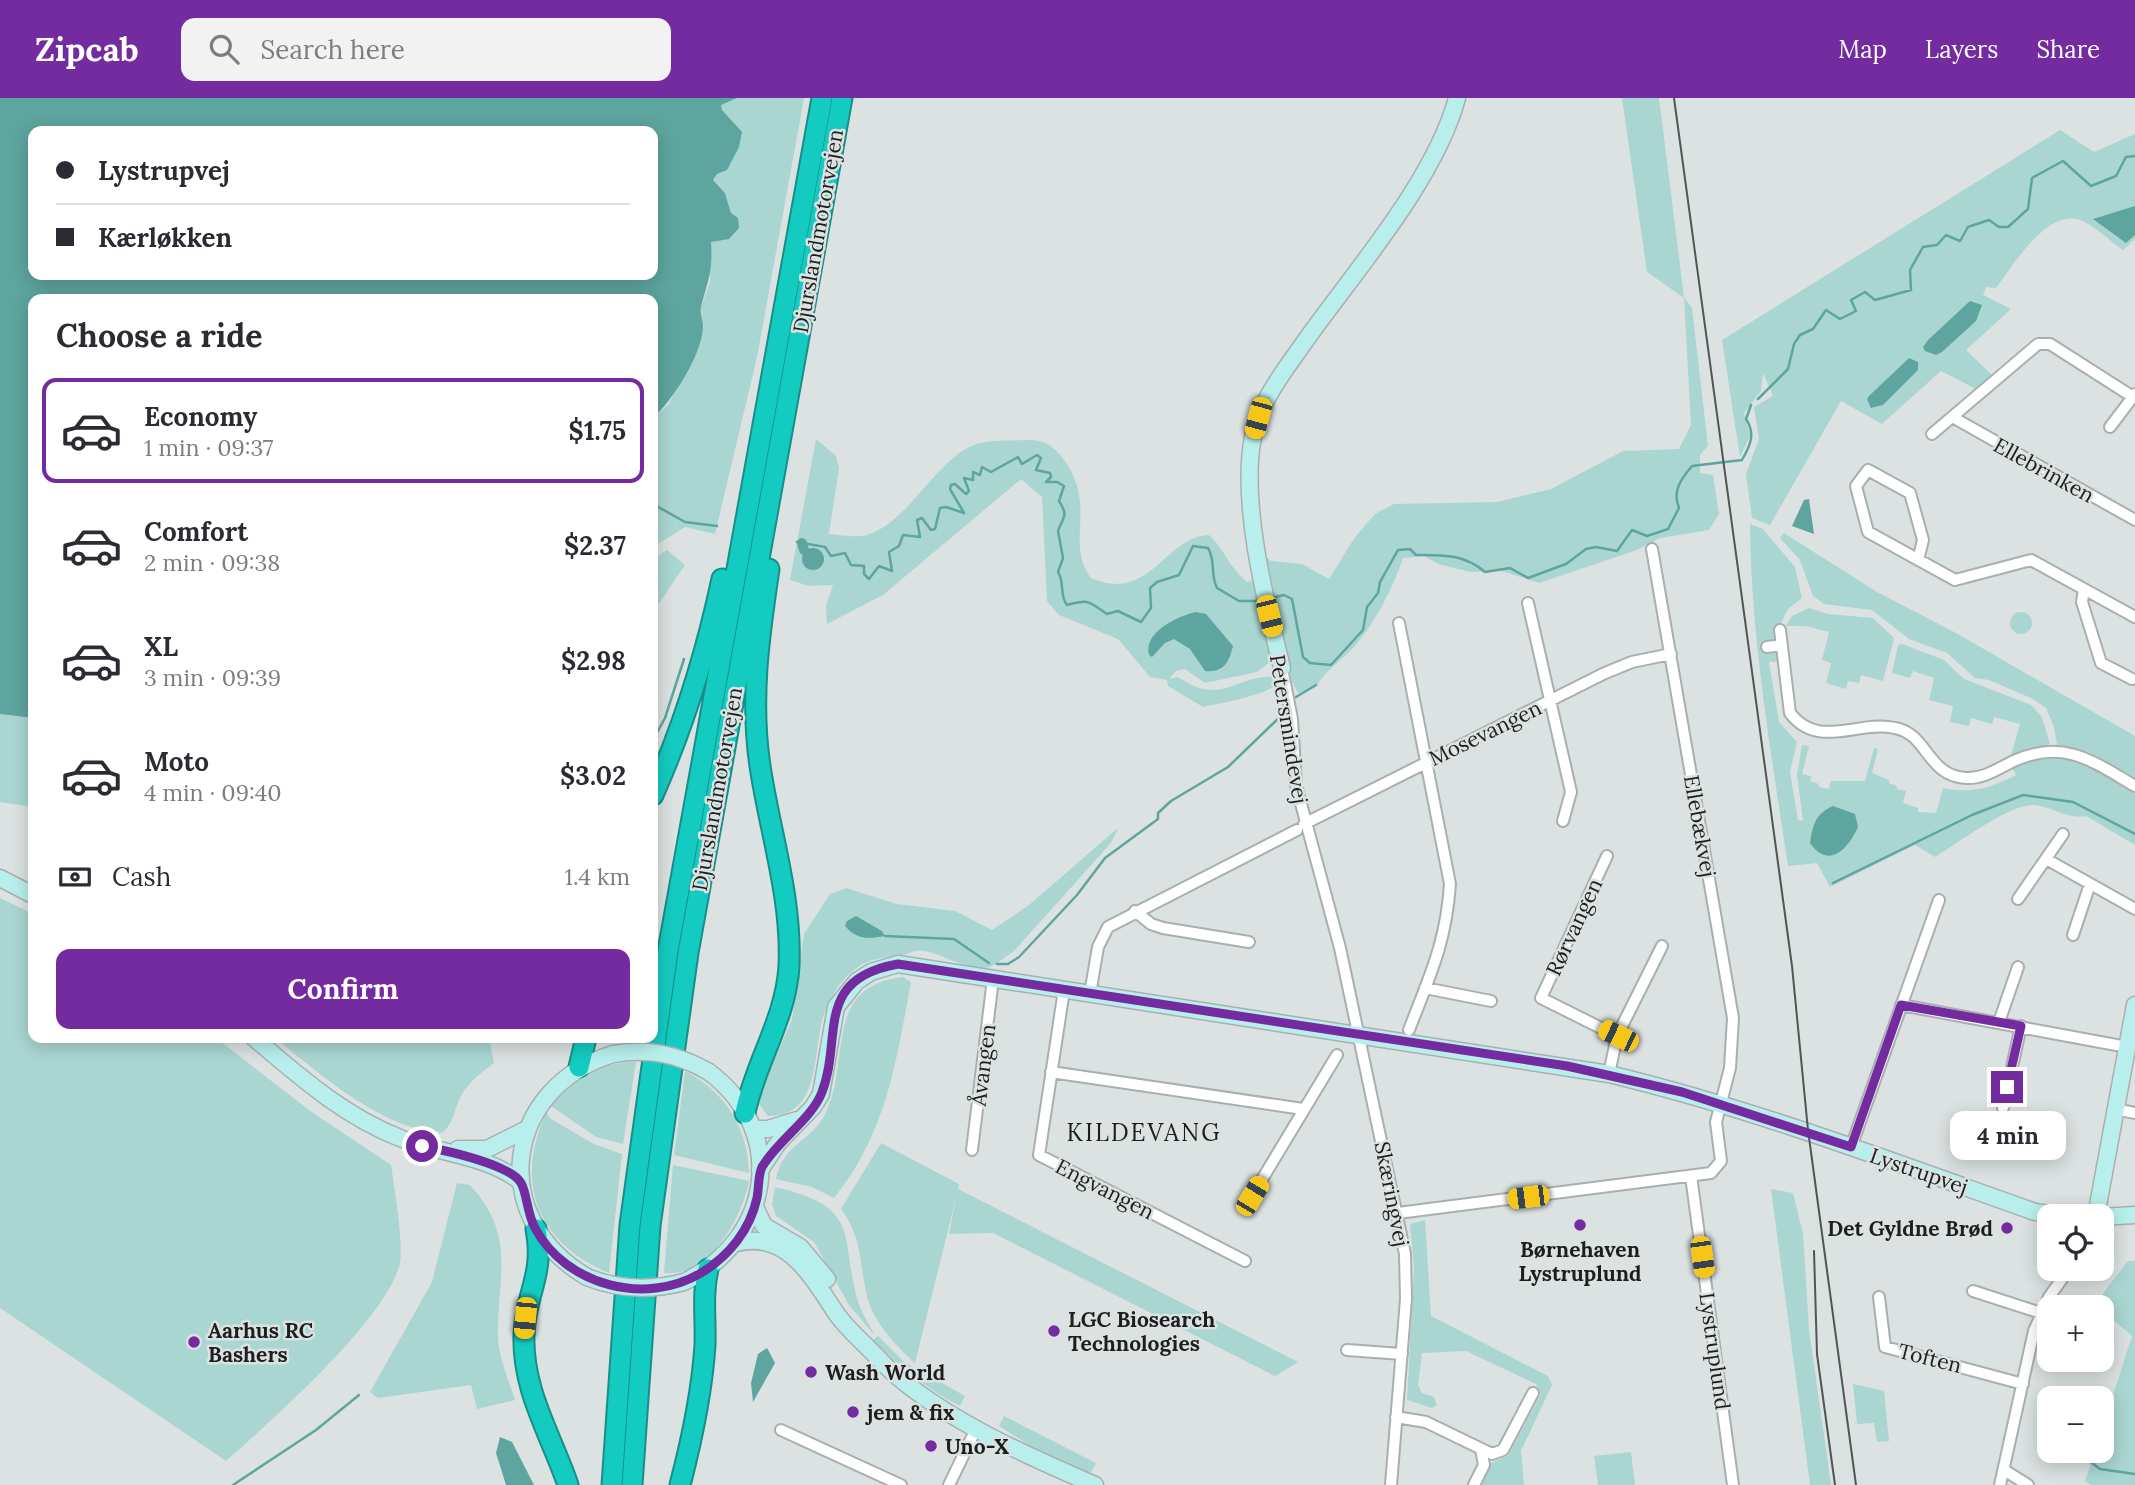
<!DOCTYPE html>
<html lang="en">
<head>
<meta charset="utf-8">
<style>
	:root { --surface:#fff; --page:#f2f2f3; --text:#2b2b33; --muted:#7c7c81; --line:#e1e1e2; --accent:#732b9f }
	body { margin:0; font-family:Lora,serif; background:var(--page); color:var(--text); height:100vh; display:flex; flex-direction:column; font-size:26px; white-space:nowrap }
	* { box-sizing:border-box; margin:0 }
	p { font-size:23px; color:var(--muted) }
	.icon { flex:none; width:38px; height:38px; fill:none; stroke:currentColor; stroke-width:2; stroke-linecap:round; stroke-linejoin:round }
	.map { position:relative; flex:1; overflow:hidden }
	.drawer { position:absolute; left:28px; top:196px; width:630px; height:749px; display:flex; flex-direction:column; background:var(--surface); border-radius:14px; box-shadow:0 4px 18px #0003 }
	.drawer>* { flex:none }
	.guide { position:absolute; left:28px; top:28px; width:630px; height:154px; border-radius:14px; box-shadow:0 4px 18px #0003; display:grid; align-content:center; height:154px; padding:0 28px; background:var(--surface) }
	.buttons { position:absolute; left:2037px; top:1106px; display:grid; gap:14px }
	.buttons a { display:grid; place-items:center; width:77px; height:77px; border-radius:14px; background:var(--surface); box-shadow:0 4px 18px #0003; font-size:35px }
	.end { position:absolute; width:32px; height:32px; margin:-16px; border:9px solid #732b9f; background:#fff; box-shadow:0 0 0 4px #fff }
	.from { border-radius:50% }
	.bubble { position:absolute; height:49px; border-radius:14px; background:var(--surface); box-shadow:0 4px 18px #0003; font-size:23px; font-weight:800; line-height:49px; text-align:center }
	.car { position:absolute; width:21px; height:42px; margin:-21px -10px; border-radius:9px; box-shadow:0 0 5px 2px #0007; background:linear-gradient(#f5c518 24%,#345 0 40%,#f5c518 0 76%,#345 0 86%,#f5c518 0) }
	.guide b { display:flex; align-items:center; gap:24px; height:66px; font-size:26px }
	.guide b+b { border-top:2px solid var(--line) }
	.guide i { width:18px; height:18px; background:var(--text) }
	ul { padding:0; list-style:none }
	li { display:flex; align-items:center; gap:21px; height:105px; margin:0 14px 10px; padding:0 14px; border:4px solid transparent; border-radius:14px }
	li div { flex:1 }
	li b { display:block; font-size:26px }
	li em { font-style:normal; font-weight:800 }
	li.active { border-color:var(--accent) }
	li>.icon { width:63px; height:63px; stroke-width:1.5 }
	h2 { padding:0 28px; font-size:32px; line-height:84px }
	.pay { display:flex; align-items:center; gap:18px; height:77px; padding:0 28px; font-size:26px }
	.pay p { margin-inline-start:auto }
	.cta { display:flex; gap:14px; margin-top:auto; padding:14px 28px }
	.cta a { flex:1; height:80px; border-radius:14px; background:var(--accent); color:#fff; font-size:28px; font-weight:800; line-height:80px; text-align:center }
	header { display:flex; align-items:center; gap:42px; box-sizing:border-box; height:98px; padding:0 35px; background:var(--accent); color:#fff }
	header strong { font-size:33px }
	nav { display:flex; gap:38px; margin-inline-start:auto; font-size:24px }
	.search { width:490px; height:63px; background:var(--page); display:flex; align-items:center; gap:18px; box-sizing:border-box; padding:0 24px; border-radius:14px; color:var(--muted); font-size:26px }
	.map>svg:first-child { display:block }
	.green { fill:#aad6d1 }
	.water { fill:#5ea59f; fill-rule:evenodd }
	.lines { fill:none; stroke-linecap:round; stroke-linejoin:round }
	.stream { stroke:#5ea59f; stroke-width:2.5 }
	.canal { stroke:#5ea59f; stroke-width:10 }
	.street-casing { stroke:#a9afaf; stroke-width:14 }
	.secondary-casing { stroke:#a9afaf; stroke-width:19 }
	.highway-casing { stroke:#178f88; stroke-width:23 }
	.street { stroke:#fff; stroke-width:10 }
	.secondary { stroke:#b8efec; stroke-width:16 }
	.highway { stroke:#14cbc1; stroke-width:19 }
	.tram { stroke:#515554; stroke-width:2 }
	.secondary-bridge-casing { stroke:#a9afaf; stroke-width:19; stroke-linecap:butt }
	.secondary-bridge { stroke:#b8efec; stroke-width:16 }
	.route { stroke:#732b9f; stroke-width:9 }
	.poi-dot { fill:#732b9f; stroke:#dbe2e1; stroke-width:2.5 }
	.labels { text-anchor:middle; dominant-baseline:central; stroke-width:5; stroke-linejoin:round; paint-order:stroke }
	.street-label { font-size:21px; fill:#1c1f1e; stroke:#dbe2e1 }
	.poi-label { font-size:21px; font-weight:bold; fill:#1c1f1e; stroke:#dbe2e1; text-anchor:start }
	.quarter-label { font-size:24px; letter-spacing:2px; fill:#1c1f1e; stroke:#dbe2e1 }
</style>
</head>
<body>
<header>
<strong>Zipcab</strong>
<div class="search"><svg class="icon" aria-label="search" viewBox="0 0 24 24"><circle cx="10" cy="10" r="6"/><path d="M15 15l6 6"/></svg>Search here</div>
<nav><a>Map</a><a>Layers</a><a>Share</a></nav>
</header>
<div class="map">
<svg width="2135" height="1387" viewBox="0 0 2135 1387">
	<rect width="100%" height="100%" fill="#dbe2e1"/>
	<!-- green -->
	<path class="green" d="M737,0H804L757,259L715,436L685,429L653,449V320L669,306L704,229L700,212L710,184V144L731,115L725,95L713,82L717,76L721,6Z
		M1622,0H1659L1684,199L1692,210L1708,348L1700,357V375L1713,377L1719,416L1709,432L1660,440L1637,452L1539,485L1502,473L1470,474L1438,466L1424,458L1403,460C1392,492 1375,525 1353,550C1340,564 1325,572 1316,589L1298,595L1292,584L1265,458L1271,463L1302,466L1329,481L1355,439L1375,416L1394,406L1497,404L1551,391L1623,353L1679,351L1691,327L1684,200L1647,174Z
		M2060,32L2094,54L2135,36V141L2123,152C2110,143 2092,125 2077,121C2044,114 2012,169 1996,190L1986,189L1983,197L2011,211L1966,252L1995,280L1980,293L1941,273L1882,326L1841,303L1770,427L1752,420L1746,376L1759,341L1754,309L1773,298L1763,275L1761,293L1744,315L1750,338L1740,359L1722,242Z
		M816,341L836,358L839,370L829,436C840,437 857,440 867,437C906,425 931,371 967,350C984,341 1007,343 1025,342C1041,341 1052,346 1062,359C1099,407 1064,444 1091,480C1150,506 1165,438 1209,437C1225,452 1229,469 1247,484L1259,480L1274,561L1257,574L1205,585L1185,571L1176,573L1169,581L1178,579C1223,610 1235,575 1277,579L1279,584C1270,597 1220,605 1203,609L1168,588L1167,582L1150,579L1118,541L1059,517L1047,503L1042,399L1021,381L883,497L827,526L826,507L833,487L809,488L790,482Z
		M1750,426L1763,431L1795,469L1802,500L1788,511L1772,543L1763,545L1765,554L1775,555L1779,563L1769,564L1779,624L1797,644L1790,674L1798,722L1803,723L1797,677L1802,647L1809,648L1802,676L1811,678L1810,683L1819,686V689L1829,691L1831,683H1865L1874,650L1878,651L1872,675L1889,682V685L1897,688V691L1906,693L1903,705L1918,710V714L1936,715L1943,690C1972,696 1990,690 2016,677L2012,669C2061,645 2092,669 2135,693V747L2086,718C2067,722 2052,708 2033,707C2008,707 1958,745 1935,759L1915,747L1830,789L1817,765L1788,768C1771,654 1751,541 1750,426Z
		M1784,435L1877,494L1956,535L2135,638V680L2091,655L2057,647L2054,629L2046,610L2031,600L1989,582L1975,580L1947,555L1909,541L1872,512L1824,506L1813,498L1800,462L1780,440Z
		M667,452L685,467L653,514V461Z
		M1809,510L1828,516L1873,520L1894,540L1883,583L1861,577L1859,585L1848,583L1846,591L1826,585L1831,565L1822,562L1829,534L1806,528H1786L1792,518Z
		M2010 525a11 11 0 1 1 22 0a11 11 0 1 1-22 0Z
		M1902,546L1944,562L1964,581L2031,607L2042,619L2050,646L2011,657L2020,626L1994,619L1992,626L1971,620L1969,628L1950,624L1953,608L1929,602L1934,580L1913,573L1910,580L1892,575L1898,547Z
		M0,616L33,620V709L0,704Z
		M1118,730L1111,745L1013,854C1004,859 996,868 986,870C965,872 944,856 924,853C917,851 910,855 903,857C876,861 862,860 842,884C834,893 828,905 824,916C812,950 823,1019 768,1018L759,1006L760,994L792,922L804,836L830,796L846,790L897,806L955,813L992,832L1029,807Z
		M0,800L33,816V940H216L313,1015L391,1067C394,1089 405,1150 399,1169C382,1225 271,1323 226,1363L0,1210Z
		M903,879L911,884C896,964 887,1034 834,1100L812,1089L776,1081C783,1046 809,1045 824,1018C853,965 820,889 903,879Z
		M275,940H489L494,965C482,974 470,983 462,996C455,1008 454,1026 442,1035C430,1032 417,1031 405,1027C357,1009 315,972 275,940Z
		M636,964L623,1046L596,1039L551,1008C574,982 599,963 636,964Z
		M685,973C725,994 748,1029 749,1075L674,1057Z
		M546,1015L551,1021L594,1046L622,1056L609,1175C537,1145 514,1085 546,1015Z
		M881,1045L959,1086L958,1091L1298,1264L1275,1278L993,1135L949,1136L956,1100L915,1265C894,1246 872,1223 866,1194C859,1160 862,1140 841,1111Z
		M673,1067L749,1083C742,1120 709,1180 664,1175Z
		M457,1085L470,1087C517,1138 497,1178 498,1240C499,1260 509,1283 515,1302L477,1311L471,1287L378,1300L370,1294L432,1184Z
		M775,1089C863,1110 839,1135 858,1204C862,1216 870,1227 875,1238L849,1207L814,1144L776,1118L772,1106Z
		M1771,1091L1793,1095L1803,1136L1809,1232L1831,1387H1810Z
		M1425,1122L1431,1218L1548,1278L1552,1287L1521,1353L1524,1387H1480L1491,1365L1508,1358L1541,1296L1536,1286L1466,1253L1422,1255L1418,1287L1422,1295L1434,1299L1437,1307L1432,1310L1407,1302L1414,1170L1410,1126Z
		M2128,1163H2135V1387H2091L2085,1383L2095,1353H2102V1332L2132,1238L2095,1206Z
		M878,1238L903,1263L965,1298L960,1308C926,1291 900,1269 873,1242Z
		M1853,1286L1884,1293L1889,1343L1877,1344L1874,1325L1857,1326Z
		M1004,1318L1096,1365L1092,1373L1087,1375L1055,1363L999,1328Z
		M1631,1354L1635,1387H1598L1594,1358Z"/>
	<!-- water -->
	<path class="water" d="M0,0H737L721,7L722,12L742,34L739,49L727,72L717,76L713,82L725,95L731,115L738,120L739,130L729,141L711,144C713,174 708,182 701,209C699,216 704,223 703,230C701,258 673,302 653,320V201H33V620L0,616ZM653,33V177H33V33Z
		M2135,108V137L2126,145L2093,121Z
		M1970,203L1982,207L1976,223L1942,254L1936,257L1925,253L1923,249L1928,242Z
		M1909,260L1918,264V272L1883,307L1871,310L1867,301L1870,297Z
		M1809,401L1814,436L1792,428L1804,402Z
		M802 461a11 11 0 1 1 22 0a11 11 0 1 1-22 0Z
		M1196,514L1206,516L1233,548C1229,564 1224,575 1205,573L1190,551L1174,541L1165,545L1152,559L1149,557C1143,534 1178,518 1196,514Z
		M1833,708L1855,716L1858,729C1848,751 1829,772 1810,745C1813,727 1815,716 1833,708Z
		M856,818L882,833L885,838C868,841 857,842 845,828L847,823Z
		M767,1250L775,1265L753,1304L751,1285L758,1256Z
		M500,1339L512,1344L534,1387H506L496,1355Z"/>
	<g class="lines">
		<!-- stream -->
		<path class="stream" d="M1758,301L1788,271L1794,246L1800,237L1813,231L1826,212L1840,221L1856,213L1851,202L1865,194L1875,202L1911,192L1910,172L1923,149L1937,147L1946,137L1960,143L1968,129L1989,122L1999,129H2008L2028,111L2032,80L2063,63L2091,88L2116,78L2126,59L2135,58
			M653,406L685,424L717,428
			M797,444L825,449L831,458L845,455L851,467L864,468V476L869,481L879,468L892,473L889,454L899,448L903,437L920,439L917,422L922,420L931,432L935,431L940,410L946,409L964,415L950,391L951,387L955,386L966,396L969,393L964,380L973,382V374L980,377L982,369L991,374L1018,359L1022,366L1037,357L1041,360L1036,372L1050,375L1051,379L1046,384H1057L1064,388L1059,403C1069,418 1063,419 1058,433L1063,460L1058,474C1065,485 1059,497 1067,507C1090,501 1088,503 1107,516L1118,513L1141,524L1151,510L1150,490L1157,484L1179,477L1193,448L1208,450C1216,463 1210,477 1217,490L1239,503H1260
			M1272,500L1284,497L1292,501L1303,559L1310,565L1331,567L1363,532L1367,509L1378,495L1380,484L1398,452L1410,451L1416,457C1443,457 1464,456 1485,474L1510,470L1528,480L1566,466L1586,451L1596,449L1617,453L1632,432L1647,438L1668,431L1679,410C1672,393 1681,381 1692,368L1742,362C1750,348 1756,336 1746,321L1751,307
			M1296,599L1316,587
			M653,642L665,620L684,561
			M1833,785L1972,717L2023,697L2073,704L2135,736
			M885,838L954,841L989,865
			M997,866H1008L1019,859L1077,797L1105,760L1158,721V715L1171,703L1228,669L1284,615
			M2088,1362L2100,1371L2135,1376
			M233,1387L316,1332L359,1297"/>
		<!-- canal -->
		<path class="canal" d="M802,445L804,452"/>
		<!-- street casing -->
		<g class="street-casing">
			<path id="street" d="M1954,320L2135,422
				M2110,329L2135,296
				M1932,336L2038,246H2050L2133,299
				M1918,462L1923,442L1910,395L1868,372L1856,388L1868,434L1955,482L2031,462L2135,519
				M2084,491L2082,504L2101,565L2132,581
				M1528,505L1571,694L1563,723
				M1399,525L1450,786C1446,845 1430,877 1409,932
				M1780,532L1790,615C1818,652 1858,622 1895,630C1928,636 1927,678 1966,680C1985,681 2000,669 2016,662C2065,641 2094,664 2135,688
				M1767,549L1782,547
				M1282,570L1292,621L1296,687L1340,850L1405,1156L1406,1201L1391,1387
				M1304,726L1605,575L1632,564L1671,556
				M1607,758L1541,900L1617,938
				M2046,761L2135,811
				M2018,801L2063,736
				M1135,813L1151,826L1163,830L1249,844
				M2073,837L2090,786
				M1425,890L1491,903
				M1064,892L1039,1057L1245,1163
				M1090,896L1098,849L1108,829L1297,732
				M1901,907L2127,949
				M1999,924L2018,869
				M1051,974L1303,1011
				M1609,976L1617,938L1662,848
				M2003,1010L2021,928
				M2115,1011L2135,1015
				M1851,1049L1939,802
				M972,1052L993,881
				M1691,1078L1733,1387
				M1252,1098L1337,957
				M1398,1115L1711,1075L1721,1063L1716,1024L1730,970L1733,920L1652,451
				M1973,1193L2041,1215
				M1879,1199L1885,1249L2023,1286
				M1347,1252L1402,1256
				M1396,1319L1426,1324L1492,1356L1503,1352L1533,1295
				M781,1332L901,1387
				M2004,1372L2028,1387
				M949,1387L977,1329
				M1474,1387L1484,1367L1481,1351
				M2000,1387L2034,1233L2049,1199L2069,1171"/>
		</g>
		<!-- secondary casing -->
		<g class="secondary-casing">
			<path id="secondary" d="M1282,570C1266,505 1240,405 1253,339C1260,302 1285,272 1306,242C1355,173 1435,82 1457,0
				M0,780L33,797
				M254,940C300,979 344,1018 400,1040C440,1056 487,1057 521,1084
				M753,1031H768L797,1022
				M458,1051H487L527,1031
				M760,1072L778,1045L813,1009L821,996L836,909L857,883L871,874L898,866L1609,976C1754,1011 1894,1064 2035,1114L2062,1118
				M755,1109L764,1128L800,1149L827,1181
				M2096,1118L2135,907
				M2102,1119L2135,1117
				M736,1145C787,1132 812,1179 836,1215C846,1230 863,1244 876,1258C927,1314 1025,1357 1095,1387
				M587,1179C487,1121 503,990 613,956
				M684,1184C772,1142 789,1034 709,974"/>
		</g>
		<!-- highway casing -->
		<g class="highway-casing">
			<path id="highway" d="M653,697C684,627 706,556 722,481
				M579,969L586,940
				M745,1015C755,965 786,921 789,868C792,799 770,735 760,668C750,601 759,538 769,471
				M536,1131C545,1177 525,1196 524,1237C522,1292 551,1337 568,1387
				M612,1387L630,1127L668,853L822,0
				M632,1387L650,1128L688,855L842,0
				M680,1387C692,1341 702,1295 705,1247C706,1221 702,1197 708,1171"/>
		</g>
		<!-- street -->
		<use href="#street" class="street"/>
		<!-- secondary -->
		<use href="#secondary" class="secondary"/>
		<!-- highway -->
		<use href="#highway" class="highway"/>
		<!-- tram -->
		<path class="tram" d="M1674,0L1792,868L1808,1032L1856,1387
			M1814,1153L1817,1256L1835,1387"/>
		<!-- secondary-bridge casing -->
		<g class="secondary-bridge-casing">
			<path id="secondary-bridge" d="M613,956C648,950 678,956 709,974
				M587,1179C619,1192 650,1193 684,1184"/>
		</g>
		<!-- secondary-bridge -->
		<use href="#secondary-bridge" class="secondary-bridge"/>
	</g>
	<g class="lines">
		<!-- route -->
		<path class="route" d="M422,1048C443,1052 510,1066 521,1085C527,1095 527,1116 535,1130C566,1188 646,1208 701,1175C729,1158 750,1132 757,1100C759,1090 758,1077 762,1069C778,1042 812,1021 822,994C843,939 813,881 898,866L1567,968L1682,994L1851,1049L1901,907L2021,928L2007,989"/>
	</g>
	<!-- markers -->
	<g class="poi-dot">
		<circle cx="1580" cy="1127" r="7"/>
		<circle cx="2007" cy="1130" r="7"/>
		<circle cx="1054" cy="1233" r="7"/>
		<circle cx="194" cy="1244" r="7"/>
		<circle cx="811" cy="1274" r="7"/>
		<circle cx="853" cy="1314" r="7"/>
		<circle cx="931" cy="1348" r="7"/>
	</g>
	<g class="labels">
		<!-- street labels -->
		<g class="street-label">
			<text transform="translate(818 133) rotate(-80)">Djurslandmotorvejen</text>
			<text transform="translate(2044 372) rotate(29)">Ellebrinken</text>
			<text transform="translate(1289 631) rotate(81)">Petersmindevej</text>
			<text transform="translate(1485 635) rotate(-26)">Mosevangen</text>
			<text transform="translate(717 691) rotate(-80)">Djurslandmotorvejen</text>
			<text transform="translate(1700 728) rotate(80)">Ellebækvej</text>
			<text transform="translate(1574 829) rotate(-65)">Rørvangen</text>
			<text transform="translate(983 967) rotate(-83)">Åvangen</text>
			<text transform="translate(1919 1073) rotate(19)">Lystrupvej</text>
			<text transform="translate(1105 1091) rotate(27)">Engvangen</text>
			<text transform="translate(1392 1096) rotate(79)">Skæringvej</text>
			<text transform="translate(1715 1253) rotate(82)">Lystruplund</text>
			<text transform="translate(1930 1260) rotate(14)">Toften</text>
		</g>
		<!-- poi labels -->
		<g class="poi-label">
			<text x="1993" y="1130" text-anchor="end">Det Gyldne Brød</text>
			<text x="1580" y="1151" text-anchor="middle">Børnehaven<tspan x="1580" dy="24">Lystruplund</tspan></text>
			<text x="1068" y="1221">LGC Biosearch<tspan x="1068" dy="24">Technologies</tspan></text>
			<text x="208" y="1232">Aarhus RC<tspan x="208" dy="24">Bashers</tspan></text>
			<text x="825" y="1274">Wash World</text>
			<text x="867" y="1314">jem &amp; fix</text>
			<text x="945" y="1348">Uno-X</text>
		</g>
		<!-- quarter labels -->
		<g class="quarter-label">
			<text x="1144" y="1034">KILDEVANG</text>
		</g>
	</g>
</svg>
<div class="buttons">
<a><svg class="icon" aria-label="locate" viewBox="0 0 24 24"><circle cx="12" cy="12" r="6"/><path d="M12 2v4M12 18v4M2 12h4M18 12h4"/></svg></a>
<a>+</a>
<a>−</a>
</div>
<i class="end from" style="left:422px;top:1048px"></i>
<i class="end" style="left:2007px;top:989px"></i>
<div class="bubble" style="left:1950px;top:1013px;width:116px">4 min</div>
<i class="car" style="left:1258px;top:320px;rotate:195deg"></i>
<i class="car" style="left:1269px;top:518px;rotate:166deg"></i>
<i class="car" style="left:1618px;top:938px;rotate:296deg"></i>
<i class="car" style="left:1252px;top:1098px;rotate:31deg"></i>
<i class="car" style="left:1528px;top:1099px;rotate:263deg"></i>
<i class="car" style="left:1702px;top:1159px;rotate:172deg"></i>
<i class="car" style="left:525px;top:1220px;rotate:185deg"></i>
<div class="guide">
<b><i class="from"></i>Lystrupvej</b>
<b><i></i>Kærløkken</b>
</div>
<section class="drawer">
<h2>Choose a ride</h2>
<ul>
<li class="active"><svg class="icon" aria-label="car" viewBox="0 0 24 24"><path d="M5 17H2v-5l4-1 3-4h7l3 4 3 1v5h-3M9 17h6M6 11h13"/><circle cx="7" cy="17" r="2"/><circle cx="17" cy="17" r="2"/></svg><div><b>Economy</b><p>1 min · 09:37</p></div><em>$1.75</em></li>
<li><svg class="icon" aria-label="car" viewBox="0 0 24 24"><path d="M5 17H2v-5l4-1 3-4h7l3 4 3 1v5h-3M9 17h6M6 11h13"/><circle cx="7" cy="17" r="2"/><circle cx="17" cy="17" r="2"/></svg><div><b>Comfort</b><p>2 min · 09:38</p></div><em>$2.37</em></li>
<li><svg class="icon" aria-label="car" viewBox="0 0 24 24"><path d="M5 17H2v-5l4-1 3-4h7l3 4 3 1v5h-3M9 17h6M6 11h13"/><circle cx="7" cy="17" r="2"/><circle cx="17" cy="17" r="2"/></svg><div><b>XL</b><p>3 min · 09:39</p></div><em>$2.98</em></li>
<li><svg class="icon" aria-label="car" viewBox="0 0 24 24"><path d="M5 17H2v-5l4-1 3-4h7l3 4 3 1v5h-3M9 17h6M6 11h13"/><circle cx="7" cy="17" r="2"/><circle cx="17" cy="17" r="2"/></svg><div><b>Moto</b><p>4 min · 09:40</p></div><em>$3.02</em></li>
</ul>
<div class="pay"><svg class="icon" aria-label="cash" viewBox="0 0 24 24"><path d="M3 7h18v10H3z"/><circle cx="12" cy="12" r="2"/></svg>Cash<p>1.4 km</p></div>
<div class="cta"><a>Confirm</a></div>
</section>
</div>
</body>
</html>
